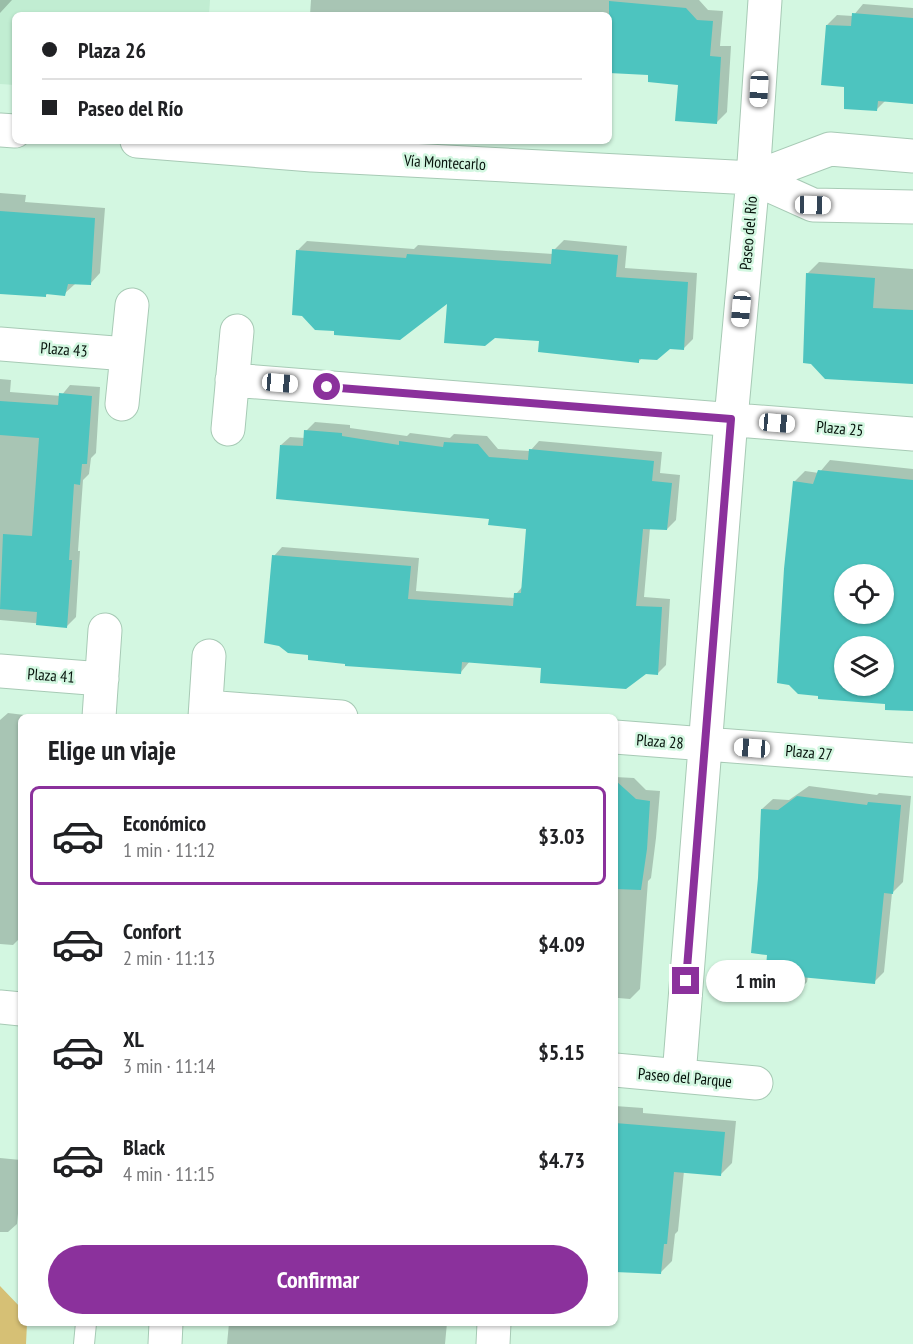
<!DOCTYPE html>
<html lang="es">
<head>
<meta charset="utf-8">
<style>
	:root { --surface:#fff; --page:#f6f6f6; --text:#202124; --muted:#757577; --line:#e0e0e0; --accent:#8b319c }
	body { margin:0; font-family:"PT Sans Narrow",sans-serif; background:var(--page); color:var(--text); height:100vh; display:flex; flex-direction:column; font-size:22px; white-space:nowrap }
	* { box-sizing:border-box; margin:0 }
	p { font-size:20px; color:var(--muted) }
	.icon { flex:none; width:33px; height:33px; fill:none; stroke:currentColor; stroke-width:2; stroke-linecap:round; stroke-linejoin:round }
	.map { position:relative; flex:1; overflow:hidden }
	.details { position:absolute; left:18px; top:714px; width:600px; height:612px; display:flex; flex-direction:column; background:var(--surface); border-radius:9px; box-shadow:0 2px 4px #0004 }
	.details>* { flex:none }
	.banner { position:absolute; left:12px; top:12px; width:600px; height:132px; border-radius:9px; box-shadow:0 2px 4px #0004; display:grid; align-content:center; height:132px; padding:0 30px; background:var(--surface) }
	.fabs { position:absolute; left:834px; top:564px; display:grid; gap:12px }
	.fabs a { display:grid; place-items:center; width:60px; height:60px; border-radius:50%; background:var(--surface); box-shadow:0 2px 4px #0004; font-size:30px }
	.end { position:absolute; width:27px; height:27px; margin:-14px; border:8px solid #8b319c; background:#fff; box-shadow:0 0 0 3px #fff }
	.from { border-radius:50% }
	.bubble { position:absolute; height:42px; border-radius:21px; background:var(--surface); box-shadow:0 2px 4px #0004; font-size:20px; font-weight:700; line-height:42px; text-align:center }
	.car { position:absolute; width:18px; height:36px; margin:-18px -9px; border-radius:8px; box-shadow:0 0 4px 2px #0007; background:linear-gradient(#fff 24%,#345 0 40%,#fff 0 76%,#345 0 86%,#fff 0) }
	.banner b { display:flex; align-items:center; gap:21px; height:57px; font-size:22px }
	.banner b+b { border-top:2px solid var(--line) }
	.banner i { width:15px; height:15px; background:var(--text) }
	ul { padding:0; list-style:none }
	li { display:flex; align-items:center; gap:18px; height:99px; margin:0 12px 9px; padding:0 18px; border:3px solid transparent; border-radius:9px }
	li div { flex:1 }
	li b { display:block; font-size:22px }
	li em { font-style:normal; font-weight:700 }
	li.current { border-color:var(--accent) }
	li>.icon { width:54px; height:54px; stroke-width:1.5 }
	h2 { padding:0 30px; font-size:27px; line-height:72px }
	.cta { display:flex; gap:12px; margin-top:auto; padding:12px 30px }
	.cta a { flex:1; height:69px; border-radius:36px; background:var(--accent); color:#fff; font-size:24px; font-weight:700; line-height:69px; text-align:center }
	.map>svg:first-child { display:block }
	.built { fill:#c1edd2 }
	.garden { fill:#d6c075 }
	.shadow { fill:#0003; fill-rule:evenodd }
	.building { fill:#4dc4bf; fill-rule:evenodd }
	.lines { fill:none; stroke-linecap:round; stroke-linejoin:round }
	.lane-casing { stroke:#a7cab5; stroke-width:22 }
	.street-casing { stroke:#a7cab5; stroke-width:35 }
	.lane { stroke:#fff; stroke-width:20 }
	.street { stroke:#fff; stroke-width:33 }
	.route { stroke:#8b319c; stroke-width:8 }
	.labels { text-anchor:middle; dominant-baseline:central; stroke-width:5; stroke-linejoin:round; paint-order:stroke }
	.street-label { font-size:16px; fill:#06120b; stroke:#d3f7e1 }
</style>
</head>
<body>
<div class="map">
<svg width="913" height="1344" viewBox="0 0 913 1344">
	<rect width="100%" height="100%" fill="#d3f7e1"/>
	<!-- built -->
	<path class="built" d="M0,0H210L209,15H15V85L0,84Z"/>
	<!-- garden -->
	<path class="garden" d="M0,1286L21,1308V1323H27L26,1344H0Z"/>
	<!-- shadow -->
	<path class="shadow" d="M0,0H12L0,13Z
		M311,0H699L708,10L723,11L720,46H731L727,112L716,123L679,83L650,74L609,71V15H310Z
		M863,4L913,8V103L886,100L877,109L846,85L827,25L837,15L853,16Z
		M0,193L26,195L25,202L105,208L100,273L90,284H75L64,294L48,293L45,296L0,293Z
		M564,240L627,246L625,268L697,273L693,339L683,349L670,348L642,358L639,361L297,251L307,241L414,249L418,245L553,254L554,250Z
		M819,262L913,269V383L807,274Z
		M0,379L11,380L10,392L61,396L70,385L100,387L96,453L91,458L89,474L83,480L78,551H80L76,617L67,626L0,620Z
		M315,422L350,425V428L407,436L410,433L450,438L454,434L487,436L498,449L530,451L539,441L662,452L660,473L680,475L676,520L667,529L650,528L644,597L670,599L666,665L657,674L470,661L461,672L274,556L282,547L419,558L416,591L515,598L516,594L523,586L528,527L490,517L281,445L290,437L305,438L306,431Z
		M830,460L913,469V710L886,703L819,698L794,482L805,471L819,473ZM844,574H884V614H844ZM844,646H884V686H844Z
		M8,713L41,717H21V937L13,945L0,944V720Z
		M615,777L634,778L646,790L660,791L656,838L651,878L648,881L640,989L630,999L618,998L615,1002Z
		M809,786L877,795L879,793L911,796L903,882L892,893L884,972L874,982L808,976L807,982L797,992L769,954L760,878L762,809L773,799L789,800Z
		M615,1106L643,1108V1113L736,1121L732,1163L721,1174L684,1171L678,1231L675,1234L672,1261L660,1273L618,1270L615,1304Z
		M0,1158L21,1160V1183L17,1224L8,1232H0Z
		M229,1323H447L445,1344H227Z"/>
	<!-- building -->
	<path class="building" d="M609,1L686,8L697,20L713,21L710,56L721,57L717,124L675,121L678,85L648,82V75L609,73Z
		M852,13L913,18V104L878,101L877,111L844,109V87L821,85L826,25L851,26Z
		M0,211L95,218L91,285L68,284L65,296L46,294V297L0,294Z
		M552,249L618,255L616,277L688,282L684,350L670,349L657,360L639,359V363L538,352L539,341L495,338L485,346L444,343L447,304L400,340L334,335V331L315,330L302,316L292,315L296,250L406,258L407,254L551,264Z
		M806,273L875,278L873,308L913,310V384L825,379L811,364L803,363Z
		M59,393L92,396L87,464H82L80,485L74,484L69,560H72L67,628L36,625L37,612L0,609L3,534L32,536L39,438L0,435V401L58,405Z
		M304,430L342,433V436L399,445V441L443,447L444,442L478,444L489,457L528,460L529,449L654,461L652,481L672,483L667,530L643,529L636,606L662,607L658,675L646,674L626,689L540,683L541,668L462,662L461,674L345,666V664L308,660V655L288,653L279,646L264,643L272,555L411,566L408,599L513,606L514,593H521L526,529L488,525L489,519L276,499L280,445L303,446Z
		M818,470L913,480V711L885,710V704L818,699V696L798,694L789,685L777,683L784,569L793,481L813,484ZM844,574H884V614H844ZM844,646H884V686H844Z
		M615,780L636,799L650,801L647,849L641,890L615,889Z
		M797,796L867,805L868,802L901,805L893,894L884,893L875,984L800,977L798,994L764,991L767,955L751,953L758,878L761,809L778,810Z
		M615,1123L725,1132L721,1176L674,1172L667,1244H664L661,1274L615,1272Z"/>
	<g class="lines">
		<!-- lane casing -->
		<g class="lane-casing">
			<path id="lane" d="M84,1344L86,1323"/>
		</g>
		<!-- street casing -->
		<g class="street-casing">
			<path id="street" d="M0,130L15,131
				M137,141L312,155L753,178L813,205L913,207
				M753,178L830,149L913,156
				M0,344L127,354
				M232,380L913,434
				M122,404L132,305
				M228,429L237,331
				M0,671L102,679
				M206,707L341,717
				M99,717L105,630
				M205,717L209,656
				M615,737L913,760
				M0,1007L21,1009
				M615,1070L756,1083
				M679,1076L731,419L753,178L765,0
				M165,1344L166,1323
				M493,1344L494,1323"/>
		</g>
		<!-- lane -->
		<use href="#lane" class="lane"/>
		<!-- street -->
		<use href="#street" class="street"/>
	</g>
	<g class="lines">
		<!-- route -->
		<path class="route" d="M327,387L731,419L686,981"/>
	</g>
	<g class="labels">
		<!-- street labels -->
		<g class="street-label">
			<text transform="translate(445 162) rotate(3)">Vía Montecarlo</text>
			<text transform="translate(748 233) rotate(-85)">Paseo del Río</text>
			<text transform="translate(64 349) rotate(4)">Plaza 43</text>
			<text transform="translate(840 428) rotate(5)">Plaza 25</text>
			<text transform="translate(51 675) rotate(4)">Plaza 41</text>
			<text transform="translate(660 741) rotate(4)">Plaza 28</text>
			<text transform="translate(809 752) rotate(5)">Plaza 27</text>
			<text transform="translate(685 1077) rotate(5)">Paseo del Parque</text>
		</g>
	</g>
</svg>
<div class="fabs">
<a><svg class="icon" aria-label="locate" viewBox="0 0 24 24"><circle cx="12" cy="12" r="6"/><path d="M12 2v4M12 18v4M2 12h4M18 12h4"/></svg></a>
<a><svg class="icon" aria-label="layers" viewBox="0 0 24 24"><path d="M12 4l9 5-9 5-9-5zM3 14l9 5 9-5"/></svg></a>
</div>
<i class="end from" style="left:327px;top:387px"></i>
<i class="end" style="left:686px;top:981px"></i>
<div class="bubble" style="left:706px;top:960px;width:99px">1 min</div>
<i class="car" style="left:759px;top:89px;rotate:183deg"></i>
<i class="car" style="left:813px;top:205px;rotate:91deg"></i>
<i class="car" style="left:741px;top:309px;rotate:185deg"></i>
<i class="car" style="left:280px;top:383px;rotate:95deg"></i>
<i class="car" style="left:777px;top:423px;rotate:95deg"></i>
<i class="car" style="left:752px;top:748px;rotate:274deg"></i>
<div class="banner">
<b><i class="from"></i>Plaza 26</b>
<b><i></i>Paseo del Río</b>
</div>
<section class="details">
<h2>Elige un viaje</h2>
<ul>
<li class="current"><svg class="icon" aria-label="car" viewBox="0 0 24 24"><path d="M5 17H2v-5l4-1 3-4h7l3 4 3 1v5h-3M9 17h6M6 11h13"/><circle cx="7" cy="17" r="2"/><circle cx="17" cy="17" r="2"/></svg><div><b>Económico</b><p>1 min · 11:12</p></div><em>$3.03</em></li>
<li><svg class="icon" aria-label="car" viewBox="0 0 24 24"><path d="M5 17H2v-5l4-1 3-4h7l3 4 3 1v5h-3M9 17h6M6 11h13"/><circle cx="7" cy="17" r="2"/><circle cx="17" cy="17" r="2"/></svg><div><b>Confort</b><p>2 min · 11:13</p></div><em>$4.09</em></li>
<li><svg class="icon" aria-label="car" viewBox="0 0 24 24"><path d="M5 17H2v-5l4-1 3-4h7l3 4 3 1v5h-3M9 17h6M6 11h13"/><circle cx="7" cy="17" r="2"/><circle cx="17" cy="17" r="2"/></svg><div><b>XL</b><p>3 min · 11:14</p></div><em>$5.15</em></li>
<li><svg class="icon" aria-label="car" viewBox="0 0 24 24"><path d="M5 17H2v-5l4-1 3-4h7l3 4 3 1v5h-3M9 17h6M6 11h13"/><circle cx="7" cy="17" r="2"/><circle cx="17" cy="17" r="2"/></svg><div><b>Black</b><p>4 min · 11:15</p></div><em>$4.73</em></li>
</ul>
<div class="cta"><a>Confirmar</a></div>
</section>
</div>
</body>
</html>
